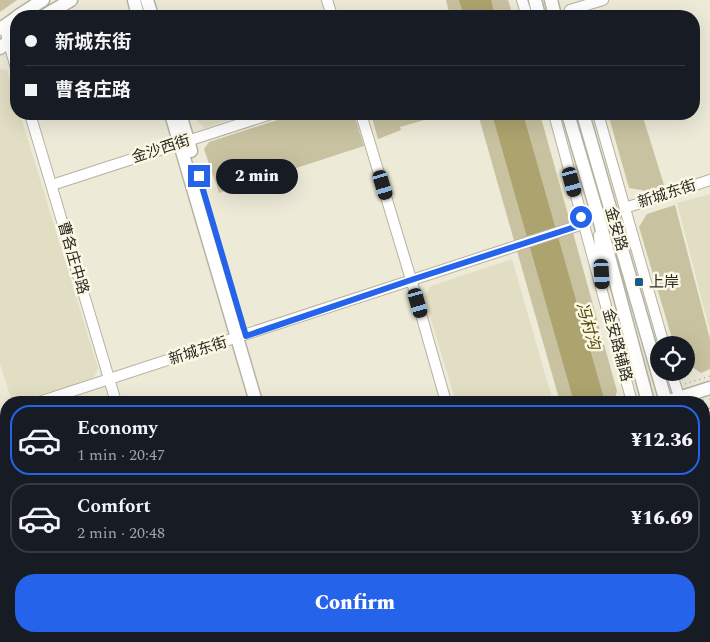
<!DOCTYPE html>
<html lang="en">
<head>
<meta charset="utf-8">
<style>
	:root { --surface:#171b24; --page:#242831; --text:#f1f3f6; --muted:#9ea1a6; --line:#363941; --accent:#2563eb }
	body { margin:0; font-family:Spectral,"Noto Sans SC",serif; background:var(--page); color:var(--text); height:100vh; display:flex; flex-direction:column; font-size:19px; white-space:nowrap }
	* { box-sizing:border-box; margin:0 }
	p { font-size:16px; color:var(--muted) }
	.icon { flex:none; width:28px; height:28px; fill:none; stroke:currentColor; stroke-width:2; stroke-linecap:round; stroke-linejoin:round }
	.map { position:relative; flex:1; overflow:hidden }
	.panel { position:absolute; left:0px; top:396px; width:710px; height:246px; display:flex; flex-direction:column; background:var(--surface); border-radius:20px 20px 0 0; box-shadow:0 5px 20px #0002 }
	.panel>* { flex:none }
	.hud { position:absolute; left:10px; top:10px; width:690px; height:110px; border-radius:20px; box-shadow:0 5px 20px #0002; display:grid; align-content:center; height:110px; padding:0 15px; background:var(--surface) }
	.controls { position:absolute; left:650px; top:336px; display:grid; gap:10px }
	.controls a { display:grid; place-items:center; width:45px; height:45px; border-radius:50%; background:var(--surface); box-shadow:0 5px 20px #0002; font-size:25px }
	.end { position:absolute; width:22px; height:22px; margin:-11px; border:6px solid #2563eb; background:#fff; box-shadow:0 0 0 2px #fff }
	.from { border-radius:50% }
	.bubble { position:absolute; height:35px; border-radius:18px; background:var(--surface); box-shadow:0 5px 20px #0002; font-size:16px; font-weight:800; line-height:35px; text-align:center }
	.car { position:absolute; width:15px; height:30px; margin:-15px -8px; border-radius:6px; box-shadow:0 0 4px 1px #0007; background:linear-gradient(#222 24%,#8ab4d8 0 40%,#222 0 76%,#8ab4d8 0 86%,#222 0) }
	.hud b { display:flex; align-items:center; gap:18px; height:48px; font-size:19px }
	.hud b+b { border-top:1px solid var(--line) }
	.hud i { width:12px; height:12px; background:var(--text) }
	ul { padding:9px 0 0; list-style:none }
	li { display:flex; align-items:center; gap:15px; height:70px; margin:0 10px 8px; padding:0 5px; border:2px solid var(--line); border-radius:20px }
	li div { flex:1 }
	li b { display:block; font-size:19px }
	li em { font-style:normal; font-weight:800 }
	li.on { border-color:var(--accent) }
	li>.icon { width:45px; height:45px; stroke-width:1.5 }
	.button { display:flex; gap:10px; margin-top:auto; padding:10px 15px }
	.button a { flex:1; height:58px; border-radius:20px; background:var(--accent); color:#fff; font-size:20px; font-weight:800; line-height:58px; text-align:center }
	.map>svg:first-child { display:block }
	.built { fill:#e2dec4 }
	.green { fill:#c8c2a1 }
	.water { fill:#ada36e }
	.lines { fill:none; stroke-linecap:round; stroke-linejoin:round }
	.minor-casing { stroke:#b6b3a2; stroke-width:12 }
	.major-casing { stroke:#b6b3a2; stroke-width:15 }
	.path { stroke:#8c8a7e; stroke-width:1; stroke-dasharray:1 4; stroke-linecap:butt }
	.minor { stroke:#fff; stroke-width:10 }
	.major { stroke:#fff; stroke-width:12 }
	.rail { stroke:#838175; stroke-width:2; stroke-dasharray:6 6; stroke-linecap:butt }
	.route { stroke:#2563eb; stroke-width:6 }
	.poi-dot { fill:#155b90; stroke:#fbf8e5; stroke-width:2 }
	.labels { text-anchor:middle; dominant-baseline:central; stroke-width:5; stroke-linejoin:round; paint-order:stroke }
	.street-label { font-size:15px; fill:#2a2922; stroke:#fbf8e5 }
	.poi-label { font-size:15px; fill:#2a2922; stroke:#fbf8e5; text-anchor:start }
	.water-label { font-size:16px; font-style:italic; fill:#554a06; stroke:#fbf8e5 }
</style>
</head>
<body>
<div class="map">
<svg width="710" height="642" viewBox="0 0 710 642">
	<rect width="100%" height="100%" fill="#edead8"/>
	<!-- built -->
	<path class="built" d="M0,69L7,70L16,102V114H20L98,368L93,379L15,402H12L0,364Z
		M195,114H248L205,128L197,121Z
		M710,194V332L677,203Z
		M512,259L553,402H456L424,297L431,286Z"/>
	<!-- green -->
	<path class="green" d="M0,0H17L0,12Z
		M446,0H508L513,16H450Z
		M296,114H354L364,146L219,193L204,149L209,142Z
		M371,114H445L400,127L401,130L378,139Z
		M478,114H540L617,391L614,402H560Z
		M608,114H642L664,185L647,191L629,188Z
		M675,205L710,339V369L701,373L686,363V345H674L639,227L647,214Z"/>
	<!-- water -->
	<path class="water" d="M459,0H491L495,16H464Z
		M492,114H523L605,402H574Z
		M640,636H671L673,642H642Z"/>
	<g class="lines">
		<!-- minor casing -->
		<g class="minor-casing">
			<path id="minor" d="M327,0L332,16
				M522,0L527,16
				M570,10L603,0
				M4,26L16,68
				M30,114L116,402
				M361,114L413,286L446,402
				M554,114L632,402
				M598,114L664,345
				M52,185L271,114
				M625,208L710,180
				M599,235L602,273
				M671,372L681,402
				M39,402L583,224
				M0,416L6,414
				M704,482L710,504
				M0,495L6,514
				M0,615L6,613
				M186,636L188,642
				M511,636L513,642
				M698,636L700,642"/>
		</g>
		<!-- major casing -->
		<g class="major-casing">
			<path id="major" d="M134,0L138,16
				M147,0L152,16
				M535,0L539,16
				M551,0L555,16
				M18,16L43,0
				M44,16L71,0
				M0,29L16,18
				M0,48L16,35
				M171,114L256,402
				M180,114L191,151
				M568,114L599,219L648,402
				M583,114L666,402
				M666,402L710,388
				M704,417L710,415
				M0,533L6,551
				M704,542L710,566
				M0,572L6,591
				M704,601L710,625
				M0,626L6,624
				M334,636L336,642
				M15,642L34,636"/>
		</g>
		<!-- path -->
		<path class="path" d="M685,384L710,376
			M704,429L710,427
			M62,642L80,636"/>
		<!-- minor -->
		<use href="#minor" class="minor"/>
		<!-- major -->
		<use href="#major" class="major"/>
		<!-- rail -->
		<path class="rail" d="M698,402L710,399
			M0,427L6,440
			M0,443L6,455"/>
	</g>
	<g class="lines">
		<!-- route -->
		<path class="route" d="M199,176L246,336L411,280L584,224L581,217"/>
	</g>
	<!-- markers -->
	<rect class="poi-dot" x="634" y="277" width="10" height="10" rx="2.5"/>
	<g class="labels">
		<!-- street labels -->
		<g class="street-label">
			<text transform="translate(161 149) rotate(-18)">金沙西街</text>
			<text transform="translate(667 194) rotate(-18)">新城东街</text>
			<text transform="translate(616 229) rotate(74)">金安路</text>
			<text transform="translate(73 258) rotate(74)">曹各庄中路</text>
			<text transform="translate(617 345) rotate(75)">金安路辅路</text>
			<text transform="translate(198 351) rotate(-18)">新城东街</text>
		</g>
		<!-- poi labels -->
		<g class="poi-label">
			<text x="649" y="282">上岸</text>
		</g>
		<!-- water labels -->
		<g class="water-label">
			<text transform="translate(588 326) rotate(74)">冯村沟</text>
		</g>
	</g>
</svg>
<div class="controls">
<a><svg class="icon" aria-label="locate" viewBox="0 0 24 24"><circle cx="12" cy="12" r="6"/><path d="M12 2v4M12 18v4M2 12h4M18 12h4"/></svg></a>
</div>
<i class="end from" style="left:581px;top:217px"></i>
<i class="end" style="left:199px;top:176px"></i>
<div class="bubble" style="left:216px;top:159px;width:82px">2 min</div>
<i class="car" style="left:572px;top:182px;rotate:165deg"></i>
<i class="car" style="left:383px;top:185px;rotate:163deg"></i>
<i class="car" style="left:602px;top:274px;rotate:177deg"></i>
<i class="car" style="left:418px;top:303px;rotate:164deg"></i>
<div class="hud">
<b><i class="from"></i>新城东街</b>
<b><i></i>曹各庄路</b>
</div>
<section class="panel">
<ul>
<li class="on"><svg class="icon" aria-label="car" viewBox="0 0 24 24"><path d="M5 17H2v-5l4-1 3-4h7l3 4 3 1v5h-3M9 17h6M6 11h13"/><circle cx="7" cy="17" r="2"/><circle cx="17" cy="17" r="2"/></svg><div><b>Economy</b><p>1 min · 20:47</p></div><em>¥12.36</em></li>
<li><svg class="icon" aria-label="car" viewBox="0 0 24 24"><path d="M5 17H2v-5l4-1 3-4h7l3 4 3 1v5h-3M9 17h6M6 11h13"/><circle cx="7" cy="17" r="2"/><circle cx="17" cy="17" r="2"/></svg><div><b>Comfort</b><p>2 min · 20:48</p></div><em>¥16.69</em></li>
</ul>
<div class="button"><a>Confirm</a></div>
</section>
</div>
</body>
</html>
